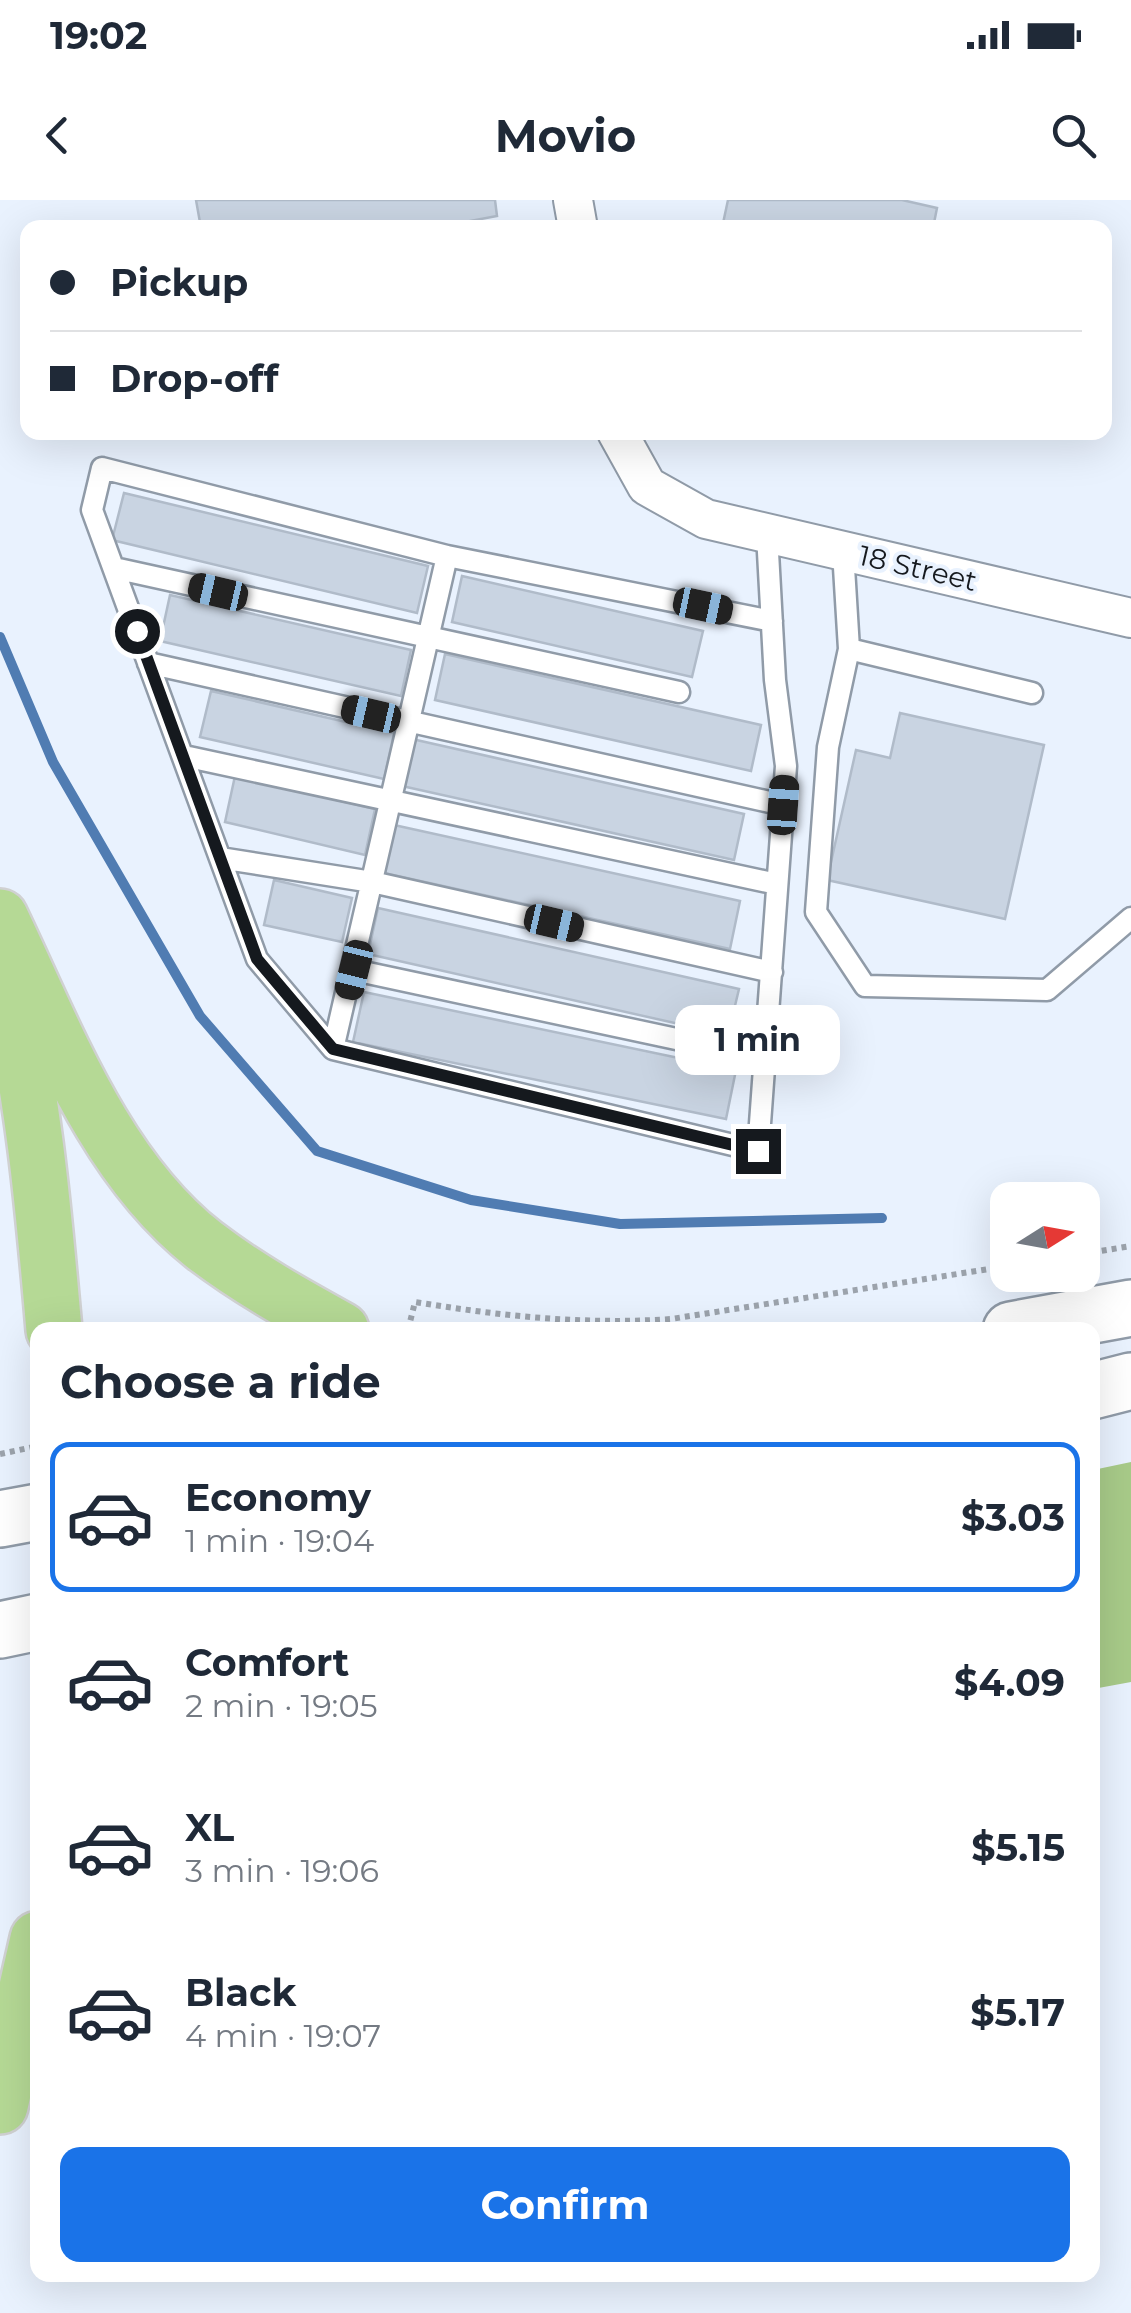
<!DOCTYPE html>
<html lang="en">
<head>
<meta charset="utf-8">
<style>
	:root { --surface:#fff; --page:#f2f2f3; --text:#1f2937; --muted:#747a83; --line:#e0e1e3; --accent:#1a73e8 }
	body { margin:0; font-family:Montserrat,sans-serif; background:var(--page); color:var(--text); height:100vh; display:flex; flex-direction:column; font-size:38px; white-space:nowrap }
	* { box-sizing:border-box; margin:0 }
	p { font-size:32px; color:var(--muted) }
	.icon { flex:none; width:55px; height:55px; fill:none; stroke:currentColor; stroke-width:2; stroke-linecap:round; stroke-linejoin:round }
	.map { position:relative; flex:1; overflow:hidden }
	.sheet { position:absolute; left:30px; top:1122px; width:1070px; height:960px; display:flex; flex-direction:column; background:var(--surface); border-radius:20px; box-shadow:0 10px 40px #0002 }
	.sheet>* { flex:none }
	.banner { position:absolute; left:20px; top:20px; width:1092px; height:220px; border-radius:20px; box-shadow:0 10px 40px #0002; display:grid; align-content:center; height:220px; padding:0 30px; background:var(--surface) }
	.needle { width:65px; rotate:79deg }
	.tools { position:absolute; left:990px; top:982px; display:grid; gap:20px }
	.tools a { display:grid; place-items:center; width:110px; height:110px; border-radius:20px; background:var(--surface); box-shadow:0 10px 40px #0002; font-size:50px }
	.end { position:absolute; width:45px; height:45px; margin:-22px; border:12px solid #15191e; background:#fff; box-shadow:0 0 0 5px #fff }
	.from { border-radius:50% }
	.bubble { position:absolute; height:70px; border-radius:20px; background:var(--surface); box-shadow:0 10px 40px #0002; font-size:32px; font-weight:700; line-height:70px; text-align:center }
	.car { position:absolute; width:30px; height:60px; margin:-30px -15px; border-radius:12px; box-shadow:0 0 8px 2px #0007; background:linear-gradient(#222 24%,#8ab4d8 0 40%,#222 0 76%,#8ab4d8 0 86%,#222 0) }
	.banner b { display:flex; align-items:center; gap:35px; height:95px; font-size:38px }
	.banner b+b { border-top:2px solid var(--line) }
	.banner i { width:25px; height:25px; background:var(--text) }
	ul { padding:0; list-style:none }
	li { display:flex; align-items:center; gap:30px; height:150px; margin:0 20px 15px; padding:0 10px; border:5px solid transparent; border-radius:20px }
	li div { flex:1 }
	li b { display:block; font-size:38px }
	li em { font-style:normal; font-weight:700 }
	li.selected { border-color:var(--accent) }
	li>.icon { width:90px; height:90px; stroke-width:1.5 }
	h2 { padding:0 30px; font-size:45px; line-height:120px }
	.button { display:flex; gap:20px; margin-top:auto; padding:20px 30px }
	.button a { flex:1; height:115px; border-radius:20px; background:var(--accent); color:#fff; font-size:40px; font-weight:700; line-height:115px; text-align:center }
	.status { display:flex; justify-content:space-between; align-items:center; height:70px; padding:0 50px; background:var(--surface); direction:ltr }
	.status svg { height:28px; fill:currentColor }
	header { display:flex; justify-content:space-between; align-items:center; height:130px; padding:0 30px; background:var(--surface); font-size:45px; font-weight:700 }
	.map>svg:first-child { display:block }
	.green { fill:#a8cb89 }
	.lines { fill:none; stroke-linecap:round; stroke-linejoin:round }
	.stream { stroke:#507cb2; stroke-width:10 }
	.building { fill:#c9d4e2; stroke:#b0bbc9; stroke-width:2.5 }
	.lane-casing { stroke:#909ba8; stroke-width:25 }
	.street-casing { stroke:#909ba8; stroke-width:42 }
	.secondary-casing { stroke:#909ba8; stroke-width:60 }
	.highway-casing { stroke:#d0d1d2; stroke-width:60 }
	.path { stroke:#9ca3ac; stroke-width:6; stroke-dasharray:5 5; stroke-linecap:butt }
	.lane { stroke:#fff; stroke-width:20 }
	.street { stroke:#fff; stroke-width:38 }
	.secondary { stroke:#fff; stroke-width:55 }
	.highway { stroke:#b5d995; stroke-width:55 }
	.route { stroke:#15191e; stroke-width:12 }
	.labels { text-anchor:middle; dominant-baseline:central; stroke-width:8; stroke-linejoin:round; paint-order:stroke }
	.street-label { font-size:28px; fill:#15191e; stroke:#e9f2fe }
</style>
</head>
<body>
<div class="status"><b>19:02</b><svg viewBox="0 0 49 12"><path d="M0 12V9h3v3zM5 12V6h3v6zM10 12V3h3v9zM15 12V0h3v12zM26 1h20v11H26zM47 4h2v5h-2z"/></svg></div>
<header><svg class="icon" aria-label="back" viewBox="0 0 24 24"><path d="M15 5l-7 7 7 7"/></svg>Movio<svg class="icon" aria-label="search" viewBox="0 0 24 24"><circle cx="10" cy="10" r="6"/><path d="M15 15l6 6"/></svg></header>
<div class="map">
<svg width="1131" height="2113" viewBox="0 0 1131 2113">
	<rect width="100%" height="100%" fill="#e9f2fe"/>
	<!-- green -->
	<path class="green" d="M1131,1262V1482L1093,1489V1270Z"/>
	<g class="lines">
		<!-- stream -->
		<path class="stream" d="M0,437L53,562L200,816L317,951L471,1000L620,1024L882,1018"/>
	</g>
	<!-- building -->
	<path class="building" d="M196,0H495L497,16L433,28H201Z
		M728,0H902L937,8L933,28H722Z
		M124,293L428,366L417,413L112,340Z
		M462,376L703,431L692,477L452,422Z
		M170,395L411,450L401,496L160,441Z
		M445,454L761,525L751,571L435,500Z
		M211,491L394,533L384,579L200,537Z
		M900,513L1044,545L1005,719L827,680L856,550L890,558Z
		M412,539L744,614L734,660L402,586Z
		M235,576L375,609L365,655L225,622Z
		M394,625L740,701L730,749L384,673Z
		M274,680L352,698L342,742L264,725Z
		M378,708L739,789L728,835L368,754Z
		M364,792L736,870L726,919L353,842Z"/>
	<g class="lines">
		<!-- lane casing -->
		<g class="lane-casing">
			<path id="lane" d="M843,351L849,449L828,547L816,712L865,786L1047,790L1131,718
				M447,356L772,421
				M114,368L679,492
				M849,449L1032,493
				M148,463L783,605
				M184,556L777,684
				M220,658L372,682L772,772
				M354,770L765,858
				M333,849L257,759L92,310L102,268L447,356L333,849L758,951L786,566L775,480L767,334"/>
		</g>
		<!-- street casing -->
		<g class="street-casing">
			<path id="street" d="M573,0L578,28
				M617,232L647,286L706,319L1131,418"/>
		</g>
		<!-- secondary casing -->
		<g class="secondary-casing">
			<path id="secondary" d="M1011,1130L1131,1108
				M1092,1191L1131,1181
				M0,1319L38,1312
				M0,1430L38,1422"/>
		</g>
		<!-- highway casing -->
		<g class="highway-casing">
			<path id="highway" d="M0,717C54,829 103,966 204,1045C247,1078 294,1104 341,1130
				M3,772C33,884 44,1015 54,1130
				M0,1906L38,1739"/>
		</g>
		<!-- path -->
		<path class="path" d="M1082,1054L1131,1046
			M408,1130L415,1102C501,1116 584,1125 671,1119L1008,1066
			M0,1254L38,1246"/>
		<!-- lane -->
		<use href="#lane" class="lane"/>
		<!-- street -->
		<use href="#street" class="street"/>
		<!-- secondary -->
		<use href="#secondary" class="secondary"/>
		<!-- highway -->
		<use href="#highway" class="highway"/>
	</g>
	<g class="lines">
		<!-- route -->
		<path class="route" d="M137,431L257,759L333,849L758,951"/>
	</g>
	<g class="labels">
		<!-- street labels -->
		<g class="street-label">
			<text transform="translate(918 368) rotate(13)">18 Street</text>
		</g>
	</g>
</svg>
<div class="tools">
<a><svg class="needle" viewBox="-14 -14 28 28"><path d="M0-13l5 13h-10z" fill="#e53935"/><path d="M0 13l5-13h-10z" fill="#747a83"/></svg></a>
</div>
<i class="end from" style="left:137px;top:431px"></i>
<i class="end" style="left:758px;top:951px"></i>
<div class="bubble" style="left:675px;top:805px;width:165px">1 min</div>
<i class="car" style="left:218px;top:392px;rotate:283deg"></i>
<i class="car" style="left:703px;top:406px;rotate:102deg"></i>
<i class="car" style="left:371px;top:514px;rotate:283deg"></i>
<i class="car" style="left:783px;top:605px;rotate:4deg"></i>
<i class="car" style="left:554px;top:723px;rotate:103deg"></i>
<i class="car" style="left:354px;top:770px;rotate:194deg"></i>
<div class="banner">
<b><i class="from"></i>Pickup</b>
<b><i></i>Drop-off</b>
</div>
<section class="sheet">
<h2>Choose a ride</h2>
<ul>
<li class="selected"><svg class="icon" aria-label="car" viewBox="0 0 24 24"><path d="M5 17H2v-5l4-1 3-4h7l3 4 3 1v5h-3M9 17h6M6 11h13"/><circle cx="7" cy="17" r="2"/><circle cx="17" cy="17" r="2"/></svg><div><b>Economy</b><p>1 min · 19:04</p></div><em>$3.03</em></li>
<li><svg class="icon" aria-label="car" viewBox="0 0 24 24"><path d="M5 17H2v-5l4-1 3-4h7l3 4 3 1v5h-3M9 17h6M6 11h13"/><circle cx="7" cy="17" r="2"/><circle cx="17" cy="17" r="2"/></svg><div><b>Comfort</b><p>2 min · 19:05</p></div><em>$4.09</em></li>
<li><svg class="icon" aria-label="car" viewBox="0 0 24 24"><path d="M5 17H2v-5l4-1 3-4h7l3 4 3 1v5h-3M9 17h6M6 11h13"/><circle cx="7" cy="17" r="2"/><circle cx="17" cy="17" r="2"/></svg><div><b>XL</b><p>3 min · 19:06</p></div><em>$5.15</em></li>
<li><svg class="icon" aria-label="car" viewBox="0 0 24 24"><path d="M5 17H2v-5l4-1 3-4h7l3 4 3 1v5h-3M9 17h6M6 11h13"/><circle cx="7" cy="17" r="2"/><circle cx="17" cy="17" r="2"/></svg><div><b>Black</b><p>4 min · 19:07</p></div><em>$5.17</em></li>
</ul>
<div class="button"><a>Confirm</a></div>
</section>
</div>
</body>
</html>
